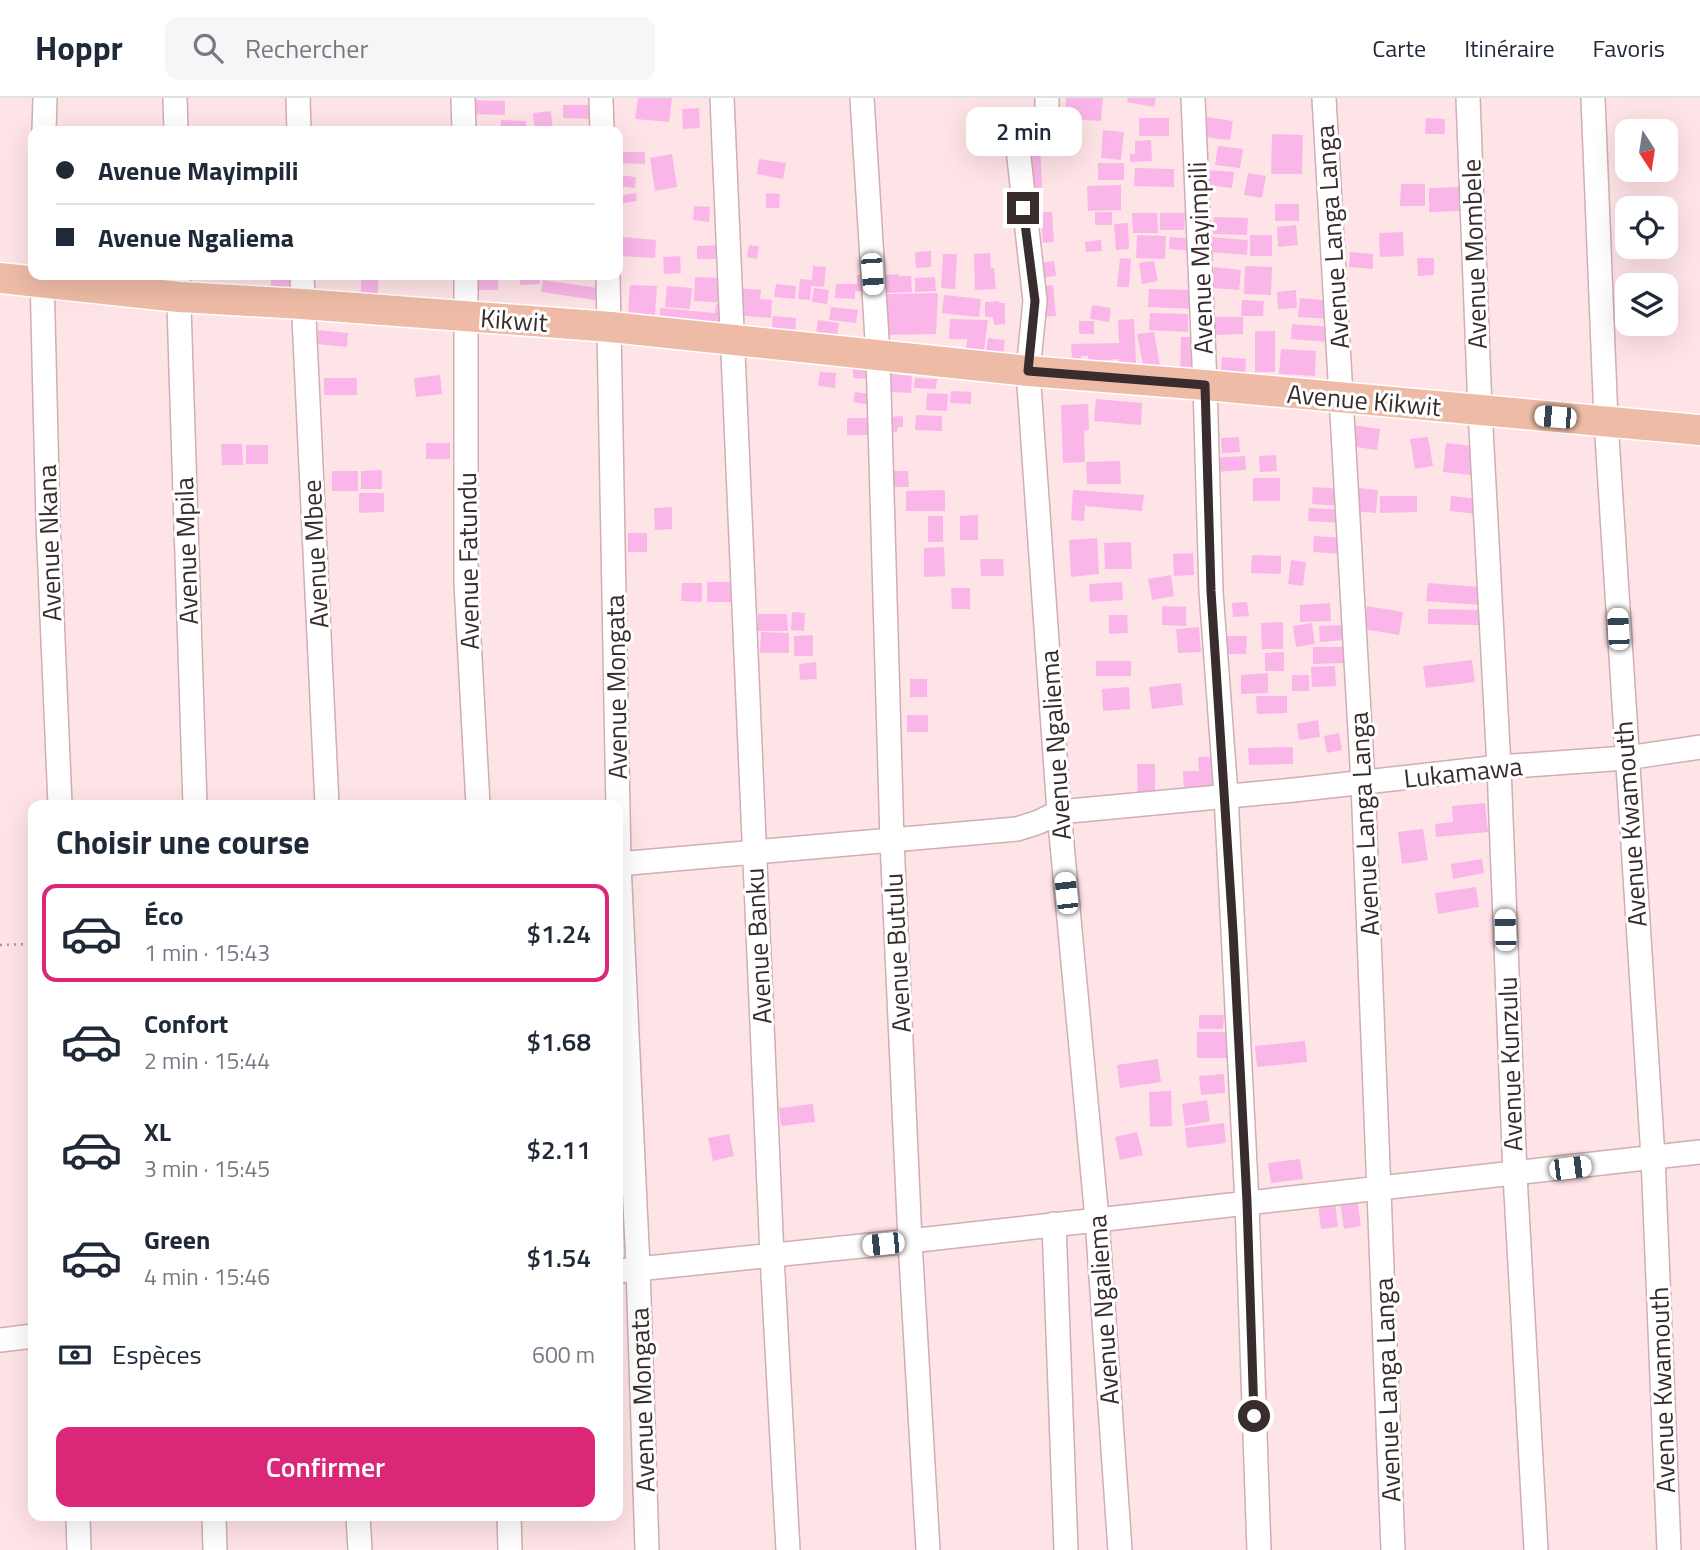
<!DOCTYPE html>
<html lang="fr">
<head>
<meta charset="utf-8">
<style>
	:root { --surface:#fff; --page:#f6f6f7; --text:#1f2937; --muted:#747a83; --line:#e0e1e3; --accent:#db2777 }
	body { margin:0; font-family:"Titillium Web",sans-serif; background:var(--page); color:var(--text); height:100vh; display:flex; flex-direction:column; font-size:26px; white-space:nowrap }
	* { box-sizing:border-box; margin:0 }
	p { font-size:23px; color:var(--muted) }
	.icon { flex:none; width:38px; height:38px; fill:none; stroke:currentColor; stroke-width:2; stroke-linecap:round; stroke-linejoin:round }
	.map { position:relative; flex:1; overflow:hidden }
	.side { position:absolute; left:28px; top:702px; width:595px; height:721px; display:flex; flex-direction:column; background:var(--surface); border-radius:14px; box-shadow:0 7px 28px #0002 }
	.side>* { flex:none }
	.banner { position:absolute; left:28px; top:28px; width:595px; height:154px; border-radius:14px; box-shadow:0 7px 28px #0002; display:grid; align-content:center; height:154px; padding:0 28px; background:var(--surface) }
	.needle { width:46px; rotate:168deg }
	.controls { position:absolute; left:1615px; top:21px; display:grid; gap:14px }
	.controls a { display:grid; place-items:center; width:63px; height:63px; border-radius:14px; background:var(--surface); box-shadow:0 7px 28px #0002; font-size:35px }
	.end { position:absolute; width:32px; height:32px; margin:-16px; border:9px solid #382c2d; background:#fff; box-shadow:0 0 0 4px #fff }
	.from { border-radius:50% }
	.bubble { position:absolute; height:49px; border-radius:14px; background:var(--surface); box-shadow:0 7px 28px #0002; font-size:23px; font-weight:600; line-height:49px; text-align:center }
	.car { position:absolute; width:21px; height:42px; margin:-21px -10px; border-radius:9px; box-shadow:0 0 5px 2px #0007; background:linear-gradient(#fff 24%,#345 0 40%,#fff 0 76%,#345 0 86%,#fff 0) }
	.banner b { display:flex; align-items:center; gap:24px; height:66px; font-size:26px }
	.banner b+b { border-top:2px solid var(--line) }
	.banner i { width:18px; height:18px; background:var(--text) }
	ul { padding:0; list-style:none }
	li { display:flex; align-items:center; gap:21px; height:98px; margin:0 14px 10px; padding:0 14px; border:4px solid transparent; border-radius:14px }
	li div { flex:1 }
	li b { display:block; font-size:26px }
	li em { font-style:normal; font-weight:600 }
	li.on { border-color:var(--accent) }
	li>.icon { width:63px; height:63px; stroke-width:1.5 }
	h2 { padding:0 28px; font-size:32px; line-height:84px }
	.pay { display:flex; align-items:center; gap:18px; height:77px; padding:0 28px; font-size:26px }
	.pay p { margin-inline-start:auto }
	.button { display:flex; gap:14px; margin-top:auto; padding:14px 28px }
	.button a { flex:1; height:80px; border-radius:14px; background:var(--accent); color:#fff; font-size:28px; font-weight:600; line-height:80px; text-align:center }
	header { display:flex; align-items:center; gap:42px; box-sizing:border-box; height:98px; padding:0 35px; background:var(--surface); border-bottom:2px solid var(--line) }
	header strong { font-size:33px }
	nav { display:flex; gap:38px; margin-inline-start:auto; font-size:24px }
	.search { width:490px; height:63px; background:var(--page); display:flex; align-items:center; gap:18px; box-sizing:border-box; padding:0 24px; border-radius:14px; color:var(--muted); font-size:26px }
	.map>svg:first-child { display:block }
	.building { fill:#fab6e9 }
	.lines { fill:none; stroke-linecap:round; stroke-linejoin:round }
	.minor-casing { stroke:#cfafb3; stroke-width:26 }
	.major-casing { stroke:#fff; stroke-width:33 }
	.path { stroke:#aa9698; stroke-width:2.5; stroke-dasharray:2 5; stroke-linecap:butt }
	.minor { stroke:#fff; stroke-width:23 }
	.major { stroke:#eebca6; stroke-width:30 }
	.route { stroke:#382c2d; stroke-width:9 }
	.labels { text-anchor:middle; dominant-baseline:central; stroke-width:6; stroke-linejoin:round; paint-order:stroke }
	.street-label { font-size:26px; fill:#382c2d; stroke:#fff }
</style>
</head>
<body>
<header>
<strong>Hoppr</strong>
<div class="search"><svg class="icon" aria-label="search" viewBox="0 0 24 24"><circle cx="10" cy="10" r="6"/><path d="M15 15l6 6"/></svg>Rechercher</div>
<nav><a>Carte</a><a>Itinéraire</a><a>Favoris</a></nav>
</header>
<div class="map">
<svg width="1700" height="1452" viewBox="0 0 1700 1452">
	<rect width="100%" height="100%" fill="#ffe4e7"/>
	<!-- building -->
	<path class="building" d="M638,0H672L669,24L635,21Z
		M1066,0H1103L1101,23L1065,21Z
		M1128,0H1156L1154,9L1127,4Z
		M471,2L505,3V17L470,16Z
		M563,7H596V21L563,20Z
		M699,10L700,30L683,31L682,11Z
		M551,13L553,33H535L533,15Z
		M1206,19L1233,23L1230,42L1203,39Z
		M1139,20H1169V38H1139Z
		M1426,20L1445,21V36H1425Z
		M501,22L526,23V33H501Z
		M1103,32L1124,34L1121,62L1101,60Z
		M1272,36L1303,37L1302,76H1271Z
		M1151,42L1152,63L1130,64V56H1135V43Z
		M1040,46L1043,107L1026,108L1022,47Z
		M1218,48L1243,51L1240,70L1215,67Z
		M618,54H645V66L618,65Z
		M672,56L677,89L655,93L650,60Z
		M759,61L786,65L783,81L757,76Z
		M1098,65H1124V82H1098Z
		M1135,70L1174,71V89L1134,88Z
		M1209,72L1234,74L1232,90L1207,87Z
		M1248,75L1266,78L1262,100L1244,97Z
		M618,77L636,79L635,90L618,88Z
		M1401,86H1425V108H1400Z
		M1121,87V112L1088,113L1087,88Z
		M1465,89V113L1429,114V90Z
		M636,95L637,103L618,106V98Z
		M766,95L780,96L779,110H766Z
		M1275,106H1299V123H1275Z
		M694,108L710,109L709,124L693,122Z
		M1041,114H1052L1054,144L1043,145Z
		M1095,114H1112V127H1095Z
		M1132,115H1157L1158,135H1133Z
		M1160,115H1185L1184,132H1160Z
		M1214,119L1248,120L1247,137L1213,136Z
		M1128,125L1129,151L1116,152L1114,126Z
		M1296,127L1298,147L1278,149L1277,129Z
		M1403,134L1404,158L1380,159L1379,135Z
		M1137,137L1166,138L1165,161L1136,160Z
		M1250,137H1272V158H1250Z
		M622,139L656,142L655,160L620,158Z
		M1170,139L1196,141V153L1169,151Z
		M1210,139L1248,142L1247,157L1209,154Z
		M1101,142L1102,153L1086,154L1085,144Z
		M725,147V161H697V148Z
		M749,147L759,148L757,161L747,159Z
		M931,153V169L916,170L915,154Z
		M1350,154L1373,156V171L1349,169Z
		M990,155L991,170H994L996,191L975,192L974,156Z
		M943,156H957L955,191L941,190Z
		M680,158L681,175L664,176L663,159Z
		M1120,160L1131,161L1129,189H1117Z
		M1417,160H1434V177L1418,178Z
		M1054,163L1056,178L1040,180L1039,165Z
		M1154,163L1158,183L1142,186L1139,165Z
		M813,168L826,169L824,189L811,188L810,202L798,201L800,181L812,182Z
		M1245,168L1272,169L1271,197L1244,196Z
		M1214,169L1241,172L1239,192L1212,190Z
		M898,176L899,178H911L912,194L887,195L886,177Z
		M271,177H294V189H271Z
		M361,177H378V195H361Z
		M479,177H498V192H479Z
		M519,177H540V186L520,187Z
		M857,177H867L866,193H855V201L835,200L836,186H857Z
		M695,179L725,180L724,205L694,203Z
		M935,179L936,193L915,194V180Z
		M543,182L604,191L602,203L541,194Z
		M776,186L796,188L795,201L774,199Z
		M630,187L657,188L655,218L628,217Z
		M1053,187L1056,218L1043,219L1040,188Z
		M667,188L692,190L690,211L665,209Z
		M737,190L761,192L760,201L772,202L771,220L735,217Z
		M814,190L829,192L827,206L812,204Z
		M1149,191L1196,192V211L1148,209Z
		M1296,192L1297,210L1278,211L1277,194Z
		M938,195L936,236L883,237V218H887L886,196Z
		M944,197L981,201L979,219L942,215Z
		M1300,200L1334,203L1332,221L1298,219Z
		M1242,202L1264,203L1263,218H1241Z
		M999,203V205H1005V226L994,227L993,219H985V204Z
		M716,206L726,207L725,230L659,225L660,210L715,215Z
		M1092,207L1111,210L1109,224L1090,221Z
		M831,209L858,212L856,225L829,222Z
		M1150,215L1188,216V234L1149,232Z
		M773,218L796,220L795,239L771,237Z
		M1214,219H1243V236L1214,237Z
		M950,221L988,222L984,252L966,251L967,241H949Z
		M1134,221L1136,265L1119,266V261L1088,264V258H1081V262L1072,263L1071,246L1119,245L1118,222Z
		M818,222L839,225L837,237L816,235Z
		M1079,223H1094V236H1079Z
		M1292,226L1330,229L1328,244L1291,241Z
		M318,232L348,235L347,249L317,246Z
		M1255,233H1275V274H1255Z
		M1154,234L1160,268L1144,272L1137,236Z
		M1181,239H1197L1196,278L1180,277Z
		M988,240L1005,242L1003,257L986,254Z
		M1281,251L1316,253L1315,278L1279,276Z
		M1222,259L1246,261L1245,275L1221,273Z
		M853,271L869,272L868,281L853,280Z
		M820,274L836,275L835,290L818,288Z
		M891,276L912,278L911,295L889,294Z
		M440,277L442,296L416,299L414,280Z
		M324,280H357V297H324Z
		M915,280L937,281L936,291L914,290Z
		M951,293L971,294V306L950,305Z
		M855,294L871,296L869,307L853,304Z
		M927,295L948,296L947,313L926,312Z
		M1096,301L1142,305L1141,327L1094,323Z
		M1088,306L1089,332L1084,333L1085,364L1063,365L1061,307Z
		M916,317L942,318V333L915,332Z
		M903,318V329H898L897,334H889V319Z
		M847,320H870V337H847Z
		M1352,327L1380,331L1377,352L1349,348Z
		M1239,339L1240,354L1222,355L1221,340Z
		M1428,339L1433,368L1415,371L1410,341Z
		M426,345H450V361H426Z
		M1446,345L1473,348L1471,377L1443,374Z
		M221,346H242L243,367H222Z
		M246,347H268V366H246Z
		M1276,357L1277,373L1260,374L1259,358Z
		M1245,358L1246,372L1214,374L1213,360Z
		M1120,363L1121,386H1087L1086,364Z
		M382,372V391H361V373Z
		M332,373H358V393H332Z
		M893,373H908L909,389H893Z
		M1253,380H1280V403H1253Z
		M1313,389L1343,391L1342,408L1312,406Z
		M1359,390L1378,392L1376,415L1356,413Z
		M945,392V413H906V393Z
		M1073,392L1144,397L1142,413L1085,408L1084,423L1071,422Z
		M359,395H384V414L359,415Z
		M1380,398H1417V414L1380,415Z
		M1451,398L1479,401L1477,416L1450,413Z
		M672,409V431L655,432L654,410Z
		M1309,410L1343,412L1342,425L1308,423Z
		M978,417V442H960V418Z
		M928,418H943V444H928Z
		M628,435H647V454H628Z
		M1314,438L1344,440L1343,456L1313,454Z
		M1097,440L1099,476L1071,479L1069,442Z
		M1131,444L1132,471H1105L1104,445Z
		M944,449L945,478L924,479V450Z
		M1193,455L1194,477L1174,478L1173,456Z
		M1252,457L1281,458V476L1251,475Z
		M980,461H1003L1004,478H981Z
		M1291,462L1306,464L1303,488L1288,486Z
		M1171,477L1174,498L1152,502L1148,481Z
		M707,484H739V504H707Z
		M1122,484L1123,502L1090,504L1089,486Z
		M682,485H702V504L681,503Z
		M1428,485L1480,489L1479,507L1426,503Z
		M951,490H970V511H952Z
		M1247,504L1249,518L1233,519L1232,505Z
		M1330,505L1331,523L1300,524V507Z
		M1162,508L1186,509V528L1162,527Z
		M1367,508L1403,514L1399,537L1363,531Z
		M1428,511L1480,512L1479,527L1428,526Z
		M792,514L805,515L804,533L791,532Z
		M758,516H787L788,533H758Z
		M1109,517H1127L1128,535L1109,536Z
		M1283,524V551H1262L1261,525Z
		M1312,525L1315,546L1296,549L1293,528Z
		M1342,527L1343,542L1320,544L1319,528Z
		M1199,529L1201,554L1178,555L1176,531Z
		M761,534L789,535V555H760Z
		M813,537V558H794V538Z
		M1226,538H1247L1246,556H1226Z
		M1313,549H1344L1345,565L1313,566Z
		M1284,554V573H1265V555Z
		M1472,562L1475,584L1426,590L1423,568Z
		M1096,563H1131V578H1096Z
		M816,564L817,581L800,582L799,566Z
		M1335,568L1336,588L1312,589L1311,569Z
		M1268,575V595L1241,596V577Z
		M1292,577H1309V593H1292Z
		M910,581H927V599H910Z
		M1181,585L1183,607L1152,611L1149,589Z
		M1129,589L1130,611L1103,613L1102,591Z
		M1256,598H1287V615L1257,616Z
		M907,617H928V634H907Z
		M1318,622L1320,639L1299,642L1297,626Z
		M1339,635L1342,652L1327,655L1324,638Z
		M1293,649V666L1249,667L1248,650Z
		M1219,658L1220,693L1184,694L1183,673H1199L1198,659Z
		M1137,666H1155V703H1138Z
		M1485,705L1488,734L1436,739L1435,726L1453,724L1452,708Z
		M1423,731L1428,762L1402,766L1398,734Z
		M1482,761L1484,775L1453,781L1451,766Z
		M1476,789L1479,809L1438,816L1435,795Z
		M1199,917H1224L1223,931H1199Z
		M1197,934H1231V960H1197Z
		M1305,943L1307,964L1257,969L1255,948Z
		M1158,961L1161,984L1120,990L1117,967Z
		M1224,976L1225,995L1201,997L1199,978Z
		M1171,993L1172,1028L1150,1029L1149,994Z
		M1207,1002L1210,1023L1185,1028L1182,1006Z
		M813,1006L815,1024L781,1028L779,1010Z
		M1224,1025L1226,1045L1187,1050L1185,1030Z
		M1137,1034L1143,1057L1120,1062L1115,1039Z
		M729,1036L734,1058L713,1063L708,1040Z
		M1300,1061L1303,1081L1271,1085L1268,1065Z
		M1357,1102L1361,1128L1344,1131L1340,1105Z
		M1335,1104L1338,1129L1321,1131L1318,1107Z"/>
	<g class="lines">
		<!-- minor casing -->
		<g class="minor-casing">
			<path id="minor" d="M175,0L176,33
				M298,0L299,33
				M463,0L464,33
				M601,0L602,33
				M722,0L772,1158L788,1452
				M862,0L878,257L892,743L910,1143L928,1452
				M1047,0V29
				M1193,0L1205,287L1211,493L1226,697L1247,1105L1259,1452
				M1324,0L1363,685L1393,1452
				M1468,0L1480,312L1499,669L1515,1077L1536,1452
				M1593,0L1606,323L1653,1059L1669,1452
				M44,33L45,0
				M1018,51L1035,203L1028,273L1059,714L1097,1121L1120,1452
				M42,177L48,424L60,707
				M178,177L195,707
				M302,177L327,707
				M466,177V485L478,707
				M608,177L619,766L638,1169L647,1452
				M618,766L1017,731L1039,724L1059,714L1294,692L1499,669L1626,660L1700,649
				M1054,1126L1066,1452
				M618,1173L910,1143L1700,1054
				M0,1242L33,1238
				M78,1418L79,1452
				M214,1418L215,1452
				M358,1418L360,1452
				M509,1418L510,1452"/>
		</g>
		<!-- major casing -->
		<g class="major-casing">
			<path id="major" d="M0,180L179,199L302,206L611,229L1028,273L1205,287L1700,332"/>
		</g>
		<!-- path -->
		<path class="path" d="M0,847L33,846"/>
		<!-- minor -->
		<use href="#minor" class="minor"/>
		<!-- major -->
		<use href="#major" class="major"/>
	</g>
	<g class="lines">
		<!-- route -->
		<path class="route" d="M1023,110L1035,203L1028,273L1205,287L1211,493L1233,833L1247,1104L1254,1318"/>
	</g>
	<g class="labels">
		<!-- street labels -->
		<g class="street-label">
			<text transform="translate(1332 139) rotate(-94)">Avenue Langa Langa</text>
			<text transform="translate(1474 156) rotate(-92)">Avenue Mombele</text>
			<text transform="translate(1200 160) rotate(-92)">Avenue Mayimpili</text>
			<text transform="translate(514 222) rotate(4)">Kikwit</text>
			<text transform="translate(1364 302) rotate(5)">Avenue Kikwit</text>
			<text transform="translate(49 445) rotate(-92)">Avenue Nkana</text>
			<text transform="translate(186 453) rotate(-92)">Avenue Mpila</text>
			<text transform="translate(315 456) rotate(-93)">Avenue Mbee</text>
			<text transform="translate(468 463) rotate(-91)">Avenue Fatundu</text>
			<text transform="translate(616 589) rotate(-91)">Avenue Mongata</text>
			<text transform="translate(1055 647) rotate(-94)">Avenue Ngaliema</text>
			<text transform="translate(1463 674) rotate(-6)">Lukamawa</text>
			<text transform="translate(1364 726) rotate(-93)">Avenue Langa Langa</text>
			<text transform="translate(1630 726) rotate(-94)">Avenue Kwamouth</text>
			<text transform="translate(758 848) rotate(-93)">Avenue Banku</text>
			<text transform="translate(897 855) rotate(-93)">Avenue Butulu</text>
			<text transform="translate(1510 966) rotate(-92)">Avenue Kunzulu</text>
			<text transform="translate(1103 1212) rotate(-94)">Avenue Ngaliema</text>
			<text transform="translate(1387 1292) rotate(-92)">Avenue Langa Langa</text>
			<text transform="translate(1662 1292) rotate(-92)">Avenue Kwamouth</text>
			<text transform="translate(642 1302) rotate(-92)">Avenue Mongata</text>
		</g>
	</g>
</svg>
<div class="controls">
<a><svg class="needle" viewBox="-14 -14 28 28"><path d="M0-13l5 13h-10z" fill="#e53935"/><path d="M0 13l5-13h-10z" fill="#747a83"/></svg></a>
<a><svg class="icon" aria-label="locate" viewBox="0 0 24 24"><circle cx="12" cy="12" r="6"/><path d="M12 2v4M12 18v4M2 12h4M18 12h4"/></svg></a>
<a><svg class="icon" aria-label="layers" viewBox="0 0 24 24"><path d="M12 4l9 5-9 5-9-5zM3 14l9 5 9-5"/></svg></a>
</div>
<i class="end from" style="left:1254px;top:1318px"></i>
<i class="end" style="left:1023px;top:110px"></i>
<div class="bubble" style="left:966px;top:9px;width:116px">2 min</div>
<i class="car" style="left:872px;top:176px;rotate:176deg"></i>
<i class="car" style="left:1555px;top:319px;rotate:275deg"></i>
<i class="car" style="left:1618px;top:531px;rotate:357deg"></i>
<i class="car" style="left:1066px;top:795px;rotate:354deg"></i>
<i class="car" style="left:1505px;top:832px;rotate:358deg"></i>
<i class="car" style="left:1570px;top:1070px;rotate:83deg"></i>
<i class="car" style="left:883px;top:1146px;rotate:264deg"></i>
<div class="banner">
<b><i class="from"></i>Avenue Mayimpili</b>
<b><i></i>Avenue Ngaliema</b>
</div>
<section class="side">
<h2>Choisir une course</h2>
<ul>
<li class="on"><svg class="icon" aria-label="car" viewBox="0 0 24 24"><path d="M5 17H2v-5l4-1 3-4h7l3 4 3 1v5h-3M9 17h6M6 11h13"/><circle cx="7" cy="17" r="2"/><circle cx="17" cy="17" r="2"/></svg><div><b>Éco</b><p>1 min · 15:43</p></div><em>$1.24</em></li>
<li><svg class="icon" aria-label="car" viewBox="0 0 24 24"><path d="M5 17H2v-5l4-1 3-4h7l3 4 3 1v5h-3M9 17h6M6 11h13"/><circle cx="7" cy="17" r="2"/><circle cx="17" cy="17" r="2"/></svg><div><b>Confort</b><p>2 min · 15:44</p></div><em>$1.68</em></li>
<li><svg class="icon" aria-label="car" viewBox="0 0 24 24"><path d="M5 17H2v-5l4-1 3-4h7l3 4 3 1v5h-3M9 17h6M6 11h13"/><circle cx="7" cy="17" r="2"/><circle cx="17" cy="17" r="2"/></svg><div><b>XL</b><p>3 min · 15:45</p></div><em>$2.11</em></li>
<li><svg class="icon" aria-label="car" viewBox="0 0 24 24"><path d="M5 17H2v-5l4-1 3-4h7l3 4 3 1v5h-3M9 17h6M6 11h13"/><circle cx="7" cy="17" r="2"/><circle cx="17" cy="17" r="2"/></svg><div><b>Green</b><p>4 min · 15:46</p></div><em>$1.54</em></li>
</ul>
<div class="pay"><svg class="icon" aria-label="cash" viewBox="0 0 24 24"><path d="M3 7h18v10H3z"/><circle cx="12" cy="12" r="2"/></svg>Espèces<p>600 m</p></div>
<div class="button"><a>Confirmer</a></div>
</section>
</div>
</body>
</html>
